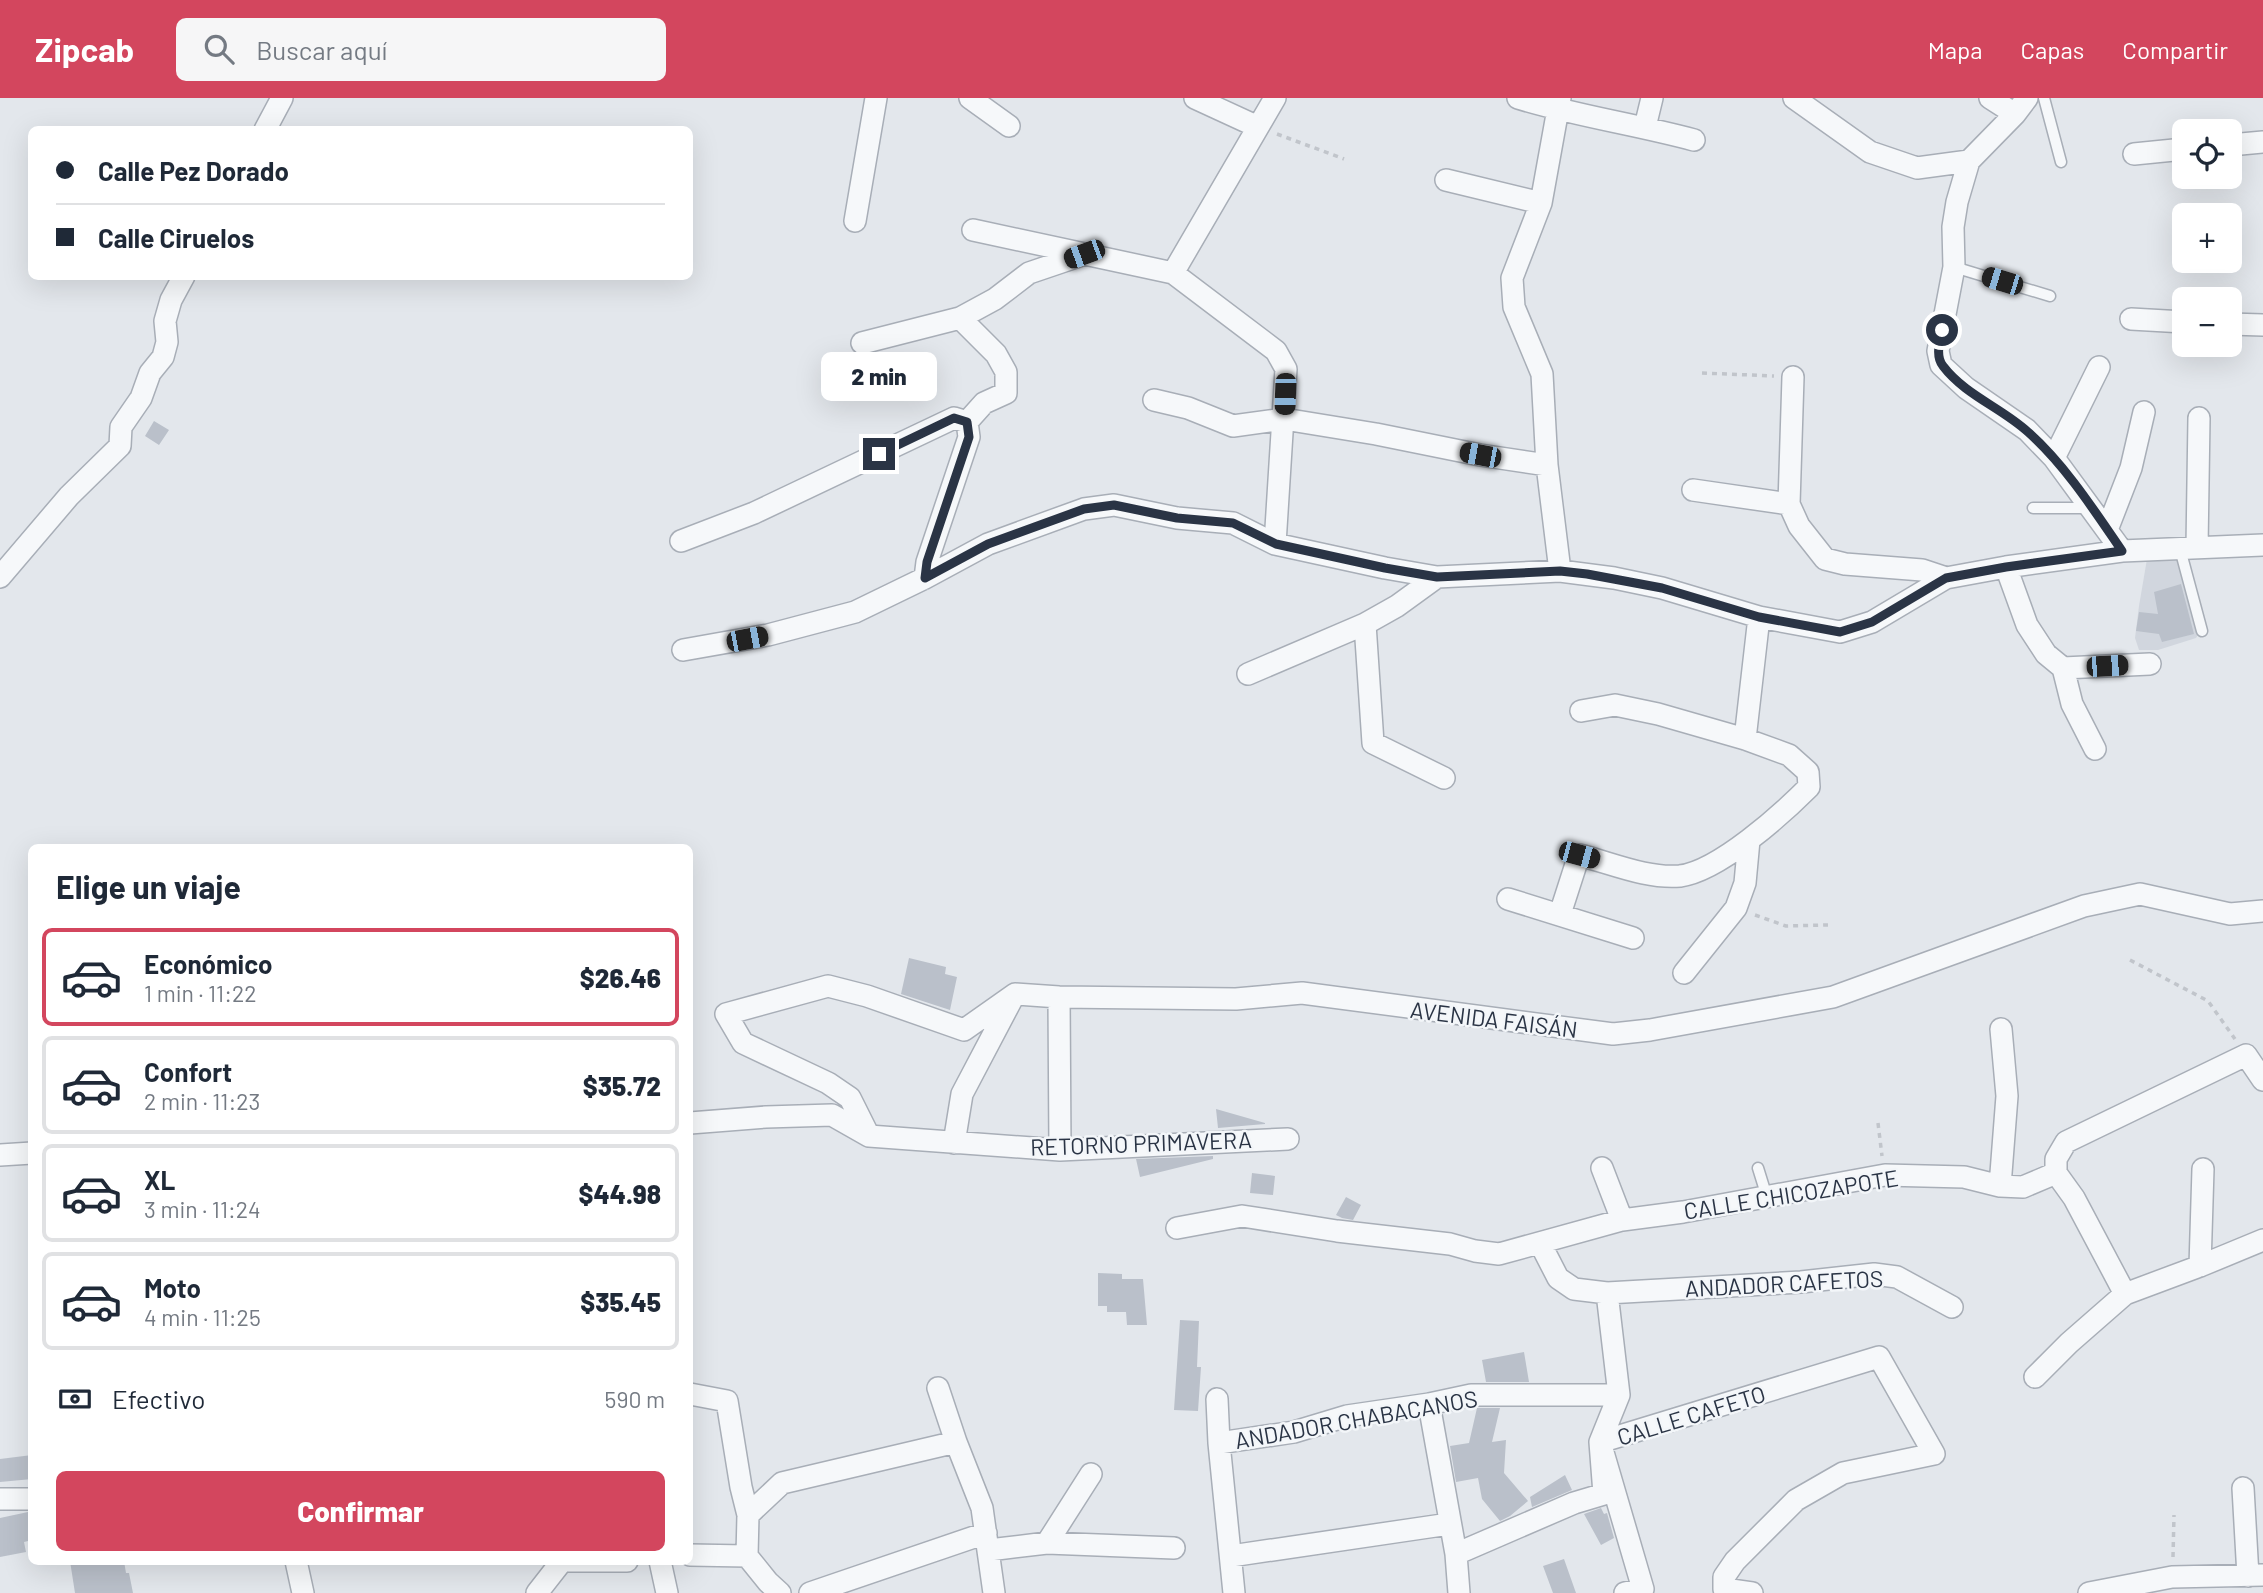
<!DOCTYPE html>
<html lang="es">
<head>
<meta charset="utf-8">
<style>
	:root { --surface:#fff; --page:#f6f6f7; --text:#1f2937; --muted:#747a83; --line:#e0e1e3; --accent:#d3465e }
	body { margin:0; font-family:Barlow,sans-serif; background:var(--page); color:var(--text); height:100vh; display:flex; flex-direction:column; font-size:26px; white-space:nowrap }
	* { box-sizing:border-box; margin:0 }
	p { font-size:23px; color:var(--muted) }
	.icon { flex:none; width:38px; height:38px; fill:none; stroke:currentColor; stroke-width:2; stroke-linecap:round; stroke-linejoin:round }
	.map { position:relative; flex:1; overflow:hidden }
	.drawer { position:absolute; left:28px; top:746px; width:665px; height:721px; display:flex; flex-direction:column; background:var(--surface); border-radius:10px; box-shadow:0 7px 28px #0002 }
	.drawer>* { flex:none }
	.hud { position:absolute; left:28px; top:28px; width:665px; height:154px; border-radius:10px; box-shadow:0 7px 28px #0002; display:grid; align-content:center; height:154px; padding:0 28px; background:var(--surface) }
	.fabs { position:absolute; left:2172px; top:21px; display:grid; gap:14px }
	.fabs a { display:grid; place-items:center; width:70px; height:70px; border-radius:10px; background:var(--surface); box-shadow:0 7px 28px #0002; font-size:35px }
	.end { position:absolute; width:32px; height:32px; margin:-16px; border:9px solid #2a3445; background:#fff; box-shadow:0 0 0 4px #fff }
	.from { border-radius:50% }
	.bubble { position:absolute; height:49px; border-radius:10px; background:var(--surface); box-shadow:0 7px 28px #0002; font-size:23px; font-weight:800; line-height:49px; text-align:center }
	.car { position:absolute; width:21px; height:42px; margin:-21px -10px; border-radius:9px; box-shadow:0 0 5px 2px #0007; background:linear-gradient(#222 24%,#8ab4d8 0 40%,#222 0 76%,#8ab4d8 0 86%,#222 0) }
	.hud b { display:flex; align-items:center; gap:24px; height:66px; font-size:26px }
	.hud b+b { border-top:2px solid var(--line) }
	.hud i { width:18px; height:18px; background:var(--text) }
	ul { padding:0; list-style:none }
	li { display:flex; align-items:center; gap:21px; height:98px; margin:0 14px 10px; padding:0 14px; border:4px solid var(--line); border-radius:10px }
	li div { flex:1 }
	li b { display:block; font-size:26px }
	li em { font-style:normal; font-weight:800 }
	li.selected { border-color:var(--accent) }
	li>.icon { width:63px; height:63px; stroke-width:1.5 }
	h2 { padding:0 28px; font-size:32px; line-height:84px }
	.pay { display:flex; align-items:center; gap:18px; height:77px; padding:0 28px; font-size:26px }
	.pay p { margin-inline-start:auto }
	.cta { display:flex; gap:14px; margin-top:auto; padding:14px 28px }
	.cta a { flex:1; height:80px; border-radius:10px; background:var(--accent); color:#fff; font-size:28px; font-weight:800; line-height:80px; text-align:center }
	header { display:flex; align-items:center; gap:42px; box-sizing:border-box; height:98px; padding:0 35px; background:var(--accent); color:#fff }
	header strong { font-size:33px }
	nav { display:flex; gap:38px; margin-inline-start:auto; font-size:24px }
	.search { width:490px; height:63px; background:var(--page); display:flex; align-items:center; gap:18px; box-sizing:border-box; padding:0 24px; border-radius:10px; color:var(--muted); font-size:26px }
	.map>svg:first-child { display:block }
	.built { fill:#d1d6de }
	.building { fill:#bac0ca }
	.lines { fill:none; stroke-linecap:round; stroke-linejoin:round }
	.service-casing { stroke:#a8aeb7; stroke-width:13 }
	.minor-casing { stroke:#a8aeb7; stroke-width:24 }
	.path { stroke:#c1c5cb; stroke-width:3.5; stroke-dasharray:5 5; stroke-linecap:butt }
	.service { stroke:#f6f8fa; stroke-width:10 }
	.minor { stroke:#f6f8fa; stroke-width:21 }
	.route { stroke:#2a3445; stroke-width:9 }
	.labels { text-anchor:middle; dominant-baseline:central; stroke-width:5; stroke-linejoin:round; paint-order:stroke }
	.street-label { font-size:23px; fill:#2a3445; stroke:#f3f6f9 }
</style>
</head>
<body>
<header>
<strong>Zipcab</strong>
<div class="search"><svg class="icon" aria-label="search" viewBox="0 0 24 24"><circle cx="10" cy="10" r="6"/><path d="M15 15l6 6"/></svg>Buscar aquí</div>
<nav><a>Mapa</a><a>Capas</a><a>Compartir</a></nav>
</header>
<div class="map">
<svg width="2263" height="1495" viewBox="0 0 2263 1495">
	<rect width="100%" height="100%" fill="#e3e7ec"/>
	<!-- built -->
	<path class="built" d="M2177,457L2198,537L2196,540L2158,552H2139L2135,540L2139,508L2147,461Z"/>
	<!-- building -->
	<path class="building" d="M154,323L169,332L159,347L145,338Z
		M2181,486L2194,536L2162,544L2159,536L2136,533L2139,514L2158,516L2154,494Z
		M909,860L946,869L945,876L957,879L950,912L901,896Z
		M1216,1011L1265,1025V1026L1218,1030Z
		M1213,1058V1061L1140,1079L1136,1061Z
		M1252,1075L1275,1078L1273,1097L1250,1095Z
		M1346,1099L1361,1107L1353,1122L1342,1120L1336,1117Z
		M1098,1175L1122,1176V1181H1143L1147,1227H1127L1126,1214H1107V1208H1098Z
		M1180,1222L1199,1223L1197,1269H1201L1198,1313L1174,1312Z
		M1524,1254L1529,1284H1486L1482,1262Z
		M1477,1310H1500L1492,1344L1506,1342L1504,1375L1528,1403L1510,1418L1500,1423L1482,1401L1478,1380L1456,1384L1450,1348L1469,1345Z
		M32,1357V1381L0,1384V1361Z
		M1565,1377L1572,1392L1532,1409L1530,1399Z
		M1601,1410L1604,1416L1607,1415L1614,1440L1601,1447L1584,1416Z
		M28,1414L32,1442L24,1444L26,1454L0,1459V1420Z
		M1564,1461L1576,1495H1553L1543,1468Z
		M70,1463H124L126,1475H129L133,1495H75Z"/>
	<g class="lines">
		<!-- service casing -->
		<g class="service-casing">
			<path id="service" d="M2044,0L2061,64
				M1954,169L2050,198
				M2033,410H2091
				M2180,451L2202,533
				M1758,1070L1767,1099"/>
		</g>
		<!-- minor casing -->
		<g class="minor-casing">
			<path id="minor" d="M970,0L1009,28
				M1195,0L1258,29
				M1518,0C1576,18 1635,26 1694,42
				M1794,0L1870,54L1917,70L1969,63
				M1990,0L2015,16
				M2027,0L2015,16L1969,63L1957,104L1953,129L1954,169L1938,253L1941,267L1966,290L2027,332L2054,360L2122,453
				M1645,29L1652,0
				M265,32L282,0
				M2230,47L2263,44
				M2134,56L2184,51
				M1446,82L1541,105
				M855,123L876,0
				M973,132L1173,175L1276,253L1286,271L1275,446
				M1173,175L1275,0
				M2131,221L2184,224
				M2230,226L2263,227
				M862,245L960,220L995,201L1029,175L1085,156
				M1793,279L1789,406L1799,428L1825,461L1845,466L1922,472L1946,480
				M1154,302L1188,310L1233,328L1284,321L1376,336L1480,357L1547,367
				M2054,360L2099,269
				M1693,392L1789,406
				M2107,432L2131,370L2144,314
				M681,443L754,415L954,320L967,324
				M2197,449L2199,320
				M2006,469L2027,527L2046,556L2063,570L2072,606L2095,651
				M1560,473L1547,367L1542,276L1514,209L1512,180L1541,105L1560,0
				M0,479L69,398L120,348L121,329L141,300L150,275L163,259L167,244L165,223L171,202L184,178
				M925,480L927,464L969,339L967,324L984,305L1006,295V274L996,256L960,220
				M1365,526L1373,645L1444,680
				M683,552L768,537L855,514L925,480L988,446L1084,411L1114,407L1177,420L1233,425L1275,446L1385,470L1437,479L1560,473L1614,480L1662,490L1759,519L1840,534L1872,524L1946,480L2006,469L2122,453L2263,447
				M2063,570L2150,566
				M1248,576L1365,526L1397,508L1437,479
				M1745,641L1759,519
				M1508,801L1633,840
				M1560,816L1579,757C1611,765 1647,781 1680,778C1719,773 1782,716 1809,689L1808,674L1789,657L1745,641L1658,616L1615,607L1581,613
				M1684,875L1736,810L1745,785L1749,742
				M1059,899L1060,1052
				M690,1025L766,1019L832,1017L869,1038L1060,1052L1288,1041
				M869,1038L850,1000L828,985L743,945L726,916L828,888L867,898L964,932L1015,896L1059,899L1236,901L1302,895L1613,936L1650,932L1833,899L2084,808L2140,796L2230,816L2263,813
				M954,1045L962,996L1012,901
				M0,1057L32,1055
				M1602,1070L1622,1122
				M2056,1075V1061L2066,1044L2246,957L2263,982
				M2056,1075L2074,1100L2125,1196
				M2000,1088L2007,998L2001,931
				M1177,1130L1242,1118L1337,1133L1450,1146L1475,1153L1499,1156L1622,1122L1683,1114L1885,1077L1964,1079L2000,1088L2023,1089L2056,1075
				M1540,1145L1558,1180L1574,1191L1607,1195L1801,1184L1874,1176L1897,1179L1952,1209
				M2200,1168L2203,1071
				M1607,1195L1619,1297L1600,1344L1643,1491L1625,1495
				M2035,1279L2069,1245L2125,1196L2200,1168L2263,1142
				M938,1290L956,1344L982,1410L994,1495
				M690,1296L727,1303L741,1389L748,1417L747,1458
				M1217,1301L1219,1345L1234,1495
				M1429,1306L1456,1456L1459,1495
				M1219,1345L1294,1334L1347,1318L1429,1306L1471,1297H1619
				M2243,1390L2248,1478
				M0,1401H32
				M748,1417L782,1385L956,1344
				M1047,1445L1091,1376
				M989,1452L1047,1445L1174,1450
				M1456,1456L1574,1405L1604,1396L1600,1344L1879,1259L1934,1356L1843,1375L1796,1402L1735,1463L1724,1479V1491L1752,1495
				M690,1457L747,1458L768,1484L780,1495
				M1231,1458L1449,1426
				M296,1463L303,1495
				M562,1463H627
				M660,1463L667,1495
				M537,1495L562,1463
				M810,1495L986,1435
				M2089,1495L2172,1479L2263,1477"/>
		</g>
		<!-- path -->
		<path class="path" d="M1277,36L1344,61
			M1702,275L1774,278
			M1755,817L1786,828L1828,827
			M2130,862L2208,903L2235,941
			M1878,1025L1882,1058
			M2173,1459L2174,1417"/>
		<!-- service -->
		<use href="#service" class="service"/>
		<!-- minor -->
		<use href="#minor" class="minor"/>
	</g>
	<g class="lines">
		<!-- route -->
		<path class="route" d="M879,356L954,320L967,324L969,339L927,464L925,480L988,446L1084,411L1114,407L1177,420L1233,425L1276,446L1385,470L1437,479L1560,473L1587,476L1662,490L1759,519L1840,534L1872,524L1946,480L2006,469L2122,453C2094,412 2065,367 2028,334C2002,310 1965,297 1943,268C1935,258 1940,243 1942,232"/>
	</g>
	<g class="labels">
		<!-- street labels -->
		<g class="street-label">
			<text transform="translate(1494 921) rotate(7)">AVENIDA FAISÁN</text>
			<text transform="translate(1141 1045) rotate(-2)">RETORNO PRIMAVERA</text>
			<text transform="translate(1791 1096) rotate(-9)">CALLE CHICOZAPOTE</text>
			<text transform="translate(1784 1185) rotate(-3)">ANDADOR CAFETOS</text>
			<text transform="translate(1691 1317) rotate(-17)">CALLE CAFETO</text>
			<text transform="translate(1356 1321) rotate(-10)">ANDADOR CHABACANOS</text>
		</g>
	</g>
</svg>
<div class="fabs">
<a><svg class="icon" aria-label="locate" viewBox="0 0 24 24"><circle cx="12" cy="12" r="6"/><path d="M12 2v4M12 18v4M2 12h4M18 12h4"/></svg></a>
<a>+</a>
<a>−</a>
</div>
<i class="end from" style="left:1942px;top:232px"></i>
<i class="end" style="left:879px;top:356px"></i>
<div class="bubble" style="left:821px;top:254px;width:116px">2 min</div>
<i class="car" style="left:1084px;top:156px;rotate:250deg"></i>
<i class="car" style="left:2002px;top:183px;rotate:287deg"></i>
<i class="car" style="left:1285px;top:296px;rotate:182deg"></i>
<i class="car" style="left:1480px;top:357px;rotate:281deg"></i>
<i class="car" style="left:747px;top:541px;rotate:79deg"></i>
<i class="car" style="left:2107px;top:568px;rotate:87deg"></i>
<i class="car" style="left:1579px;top:757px;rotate:105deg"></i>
<div class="hud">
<b><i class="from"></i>Calle Pez Dorado</b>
<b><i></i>Calle Ciruelos</b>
</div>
<section class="drawer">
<h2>Elige un viaje</h2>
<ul>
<li class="selected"><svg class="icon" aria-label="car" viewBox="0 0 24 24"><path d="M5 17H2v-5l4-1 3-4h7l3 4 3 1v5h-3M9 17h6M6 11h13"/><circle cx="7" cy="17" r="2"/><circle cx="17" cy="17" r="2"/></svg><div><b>Económico</b><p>1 min · 11:22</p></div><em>$26.46</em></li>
<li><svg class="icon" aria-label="car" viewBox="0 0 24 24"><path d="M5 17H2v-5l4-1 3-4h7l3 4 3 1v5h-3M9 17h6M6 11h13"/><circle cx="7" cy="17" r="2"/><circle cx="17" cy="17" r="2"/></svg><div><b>Confort</b><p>2 min · 11:23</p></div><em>$35.72</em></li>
<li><svg class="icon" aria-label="car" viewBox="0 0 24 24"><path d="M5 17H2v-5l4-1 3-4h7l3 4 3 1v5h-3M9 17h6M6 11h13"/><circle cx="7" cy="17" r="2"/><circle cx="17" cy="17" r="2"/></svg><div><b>XL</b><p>3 min · 11:24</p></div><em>$44.98</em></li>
<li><svg class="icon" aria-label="car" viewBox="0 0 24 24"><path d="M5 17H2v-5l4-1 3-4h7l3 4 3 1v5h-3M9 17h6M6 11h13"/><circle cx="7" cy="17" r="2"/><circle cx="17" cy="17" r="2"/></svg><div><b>Moto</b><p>4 min · 11:25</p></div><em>$35.45</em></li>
</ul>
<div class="pay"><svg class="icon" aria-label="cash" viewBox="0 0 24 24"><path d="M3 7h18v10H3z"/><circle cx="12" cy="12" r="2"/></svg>Efectivo<p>590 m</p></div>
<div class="cta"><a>Confirmar</a></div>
</section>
</div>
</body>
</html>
